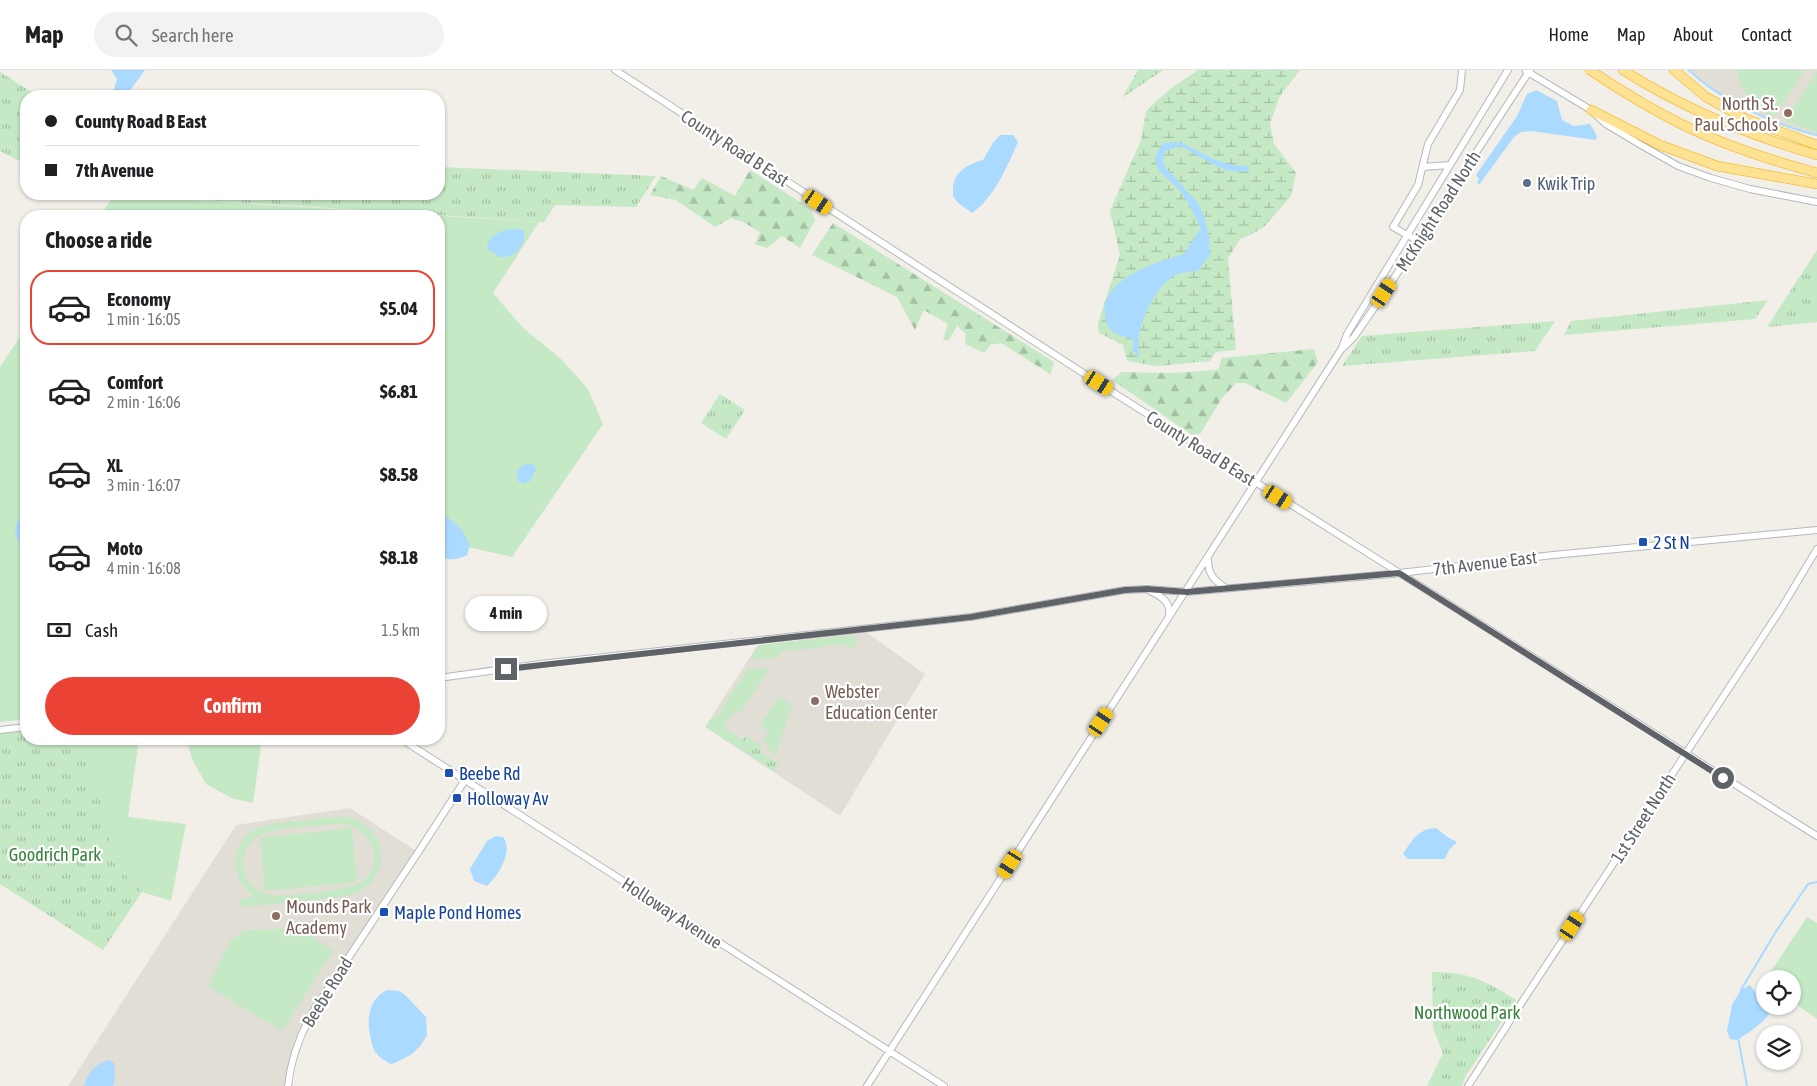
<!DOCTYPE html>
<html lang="en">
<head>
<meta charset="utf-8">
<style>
	:root { --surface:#fff; --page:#f2f2f2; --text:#202124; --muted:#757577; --line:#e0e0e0; --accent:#ea4335 }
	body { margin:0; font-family:"Asap Condensed",sans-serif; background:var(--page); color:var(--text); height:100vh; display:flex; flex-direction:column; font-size:19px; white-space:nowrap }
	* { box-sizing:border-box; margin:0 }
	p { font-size:16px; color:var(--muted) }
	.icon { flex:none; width:28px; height:28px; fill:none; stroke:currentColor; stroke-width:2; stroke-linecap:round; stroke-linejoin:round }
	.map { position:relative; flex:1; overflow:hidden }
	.details { position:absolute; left:20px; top:140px; width:425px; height:535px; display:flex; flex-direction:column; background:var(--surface); border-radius:20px; box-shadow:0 1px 4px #0004 }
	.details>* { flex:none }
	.top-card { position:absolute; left:20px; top:20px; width:425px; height:110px; border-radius:20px; box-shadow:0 1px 4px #0004; display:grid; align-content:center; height:110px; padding:0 25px; background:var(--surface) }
	.controls { position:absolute; left:1756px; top:900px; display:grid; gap:10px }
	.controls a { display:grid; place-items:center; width:45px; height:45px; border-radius:50%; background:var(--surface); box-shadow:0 1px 4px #0004; font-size:25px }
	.end { position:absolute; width:22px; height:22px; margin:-11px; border:6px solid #5f6368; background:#fff; box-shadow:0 0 0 2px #fff }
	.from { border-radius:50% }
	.bubble { position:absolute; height:35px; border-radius:18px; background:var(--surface); box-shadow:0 1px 4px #0004; font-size:16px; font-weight:700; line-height:35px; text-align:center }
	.car { position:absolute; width:15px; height:30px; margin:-15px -8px; border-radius:6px; box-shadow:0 0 4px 1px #0007; background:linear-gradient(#f5c518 24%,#345 0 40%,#f5c518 0 76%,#345 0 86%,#f5c518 0) }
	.top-card b { display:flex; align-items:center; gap:18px; height:48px; font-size:19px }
	.top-card b+b { border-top:1px solid var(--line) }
	.top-card i { width:12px; height:12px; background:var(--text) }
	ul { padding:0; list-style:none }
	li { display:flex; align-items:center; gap:15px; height:75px; margin:0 10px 8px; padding:0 15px; border:2px solid transparent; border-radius:20px }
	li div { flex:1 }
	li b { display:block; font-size:19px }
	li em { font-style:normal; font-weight:700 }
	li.current { border-color:var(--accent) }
	li>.icon { width:45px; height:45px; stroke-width:1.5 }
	h2 { padding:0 25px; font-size:22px; line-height:60px }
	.pay { display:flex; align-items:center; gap:12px; height:55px; padding:0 25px; font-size:19px }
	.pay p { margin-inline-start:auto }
	.button { display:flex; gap:10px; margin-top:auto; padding:10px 25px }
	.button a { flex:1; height:58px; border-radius:30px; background:var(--accent); color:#fff; font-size:20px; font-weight:700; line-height:58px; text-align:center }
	header { display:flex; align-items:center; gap:30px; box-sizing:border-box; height:70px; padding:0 25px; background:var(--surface); border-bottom:1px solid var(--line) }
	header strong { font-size:24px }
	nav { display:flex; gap:28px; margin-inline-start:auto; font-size:18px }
	.search { width:350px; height:45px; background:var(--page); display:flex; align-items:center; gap:12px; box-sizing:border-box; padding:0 18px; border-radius:28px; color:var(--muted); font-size:19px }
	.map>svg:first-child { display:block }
	.education { fill:#e1ded6 }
	.green { fill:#c5e8c5; fill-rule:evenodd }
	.forest { fill:url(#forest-firs) }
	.wetland { fill:url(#wetland-marsh) }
	.park { fill:url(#park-tufts) }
	.water { fill:#aadaff }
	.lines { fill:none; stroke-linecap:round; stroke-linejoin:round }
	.stream { stroke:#aadaff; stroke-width:2 }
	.minor-casing { stroke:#b5b8bc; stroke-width:8 }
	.highway-casing { stroke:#f9ab00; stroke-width:10 }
	.minor { stroke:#fff; stroke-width:6 }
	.highway { stroke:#fde293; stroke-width:9 }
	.route { stroke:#5f6368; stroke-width:6 }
	.education-dot { fill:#8d6e63; stroke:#fff; stroke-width:2 }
	.service-dot { fill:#5c6f8a; stroke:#fff; stroke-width:2 }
	.transit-dot { fill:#1a4fb4; stroke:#fff; stroke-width:2 }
	.labels { text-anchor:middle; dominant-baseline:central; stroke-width:4.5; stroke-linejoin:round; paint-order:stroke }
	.education-label { font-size:18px; fill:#785e54; stroke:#fff; text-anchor:start }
	.street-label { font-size:18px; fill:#5f6368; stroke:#fff }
	.service-label { font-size:18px; fill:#4e5e75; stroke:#fff; text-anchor:start }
	.transit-label { font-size:18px; fill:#164399; stroke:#fff; text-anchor:start }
	.park-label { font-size:18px; fill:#348238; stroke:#fff }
</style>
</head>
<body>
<header>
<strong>Map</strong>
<div class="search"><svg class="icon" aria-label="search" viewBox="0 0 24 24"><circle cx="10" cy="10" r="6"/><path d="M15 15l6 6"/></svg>Search here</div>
<nav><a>Home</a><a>Map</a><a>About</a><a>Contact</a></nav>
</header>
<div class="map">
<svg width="1817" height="1016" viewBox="0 0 1817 1016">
	<defs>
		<pattern id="forest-firs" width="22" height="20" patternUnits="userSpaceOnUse" patternTransform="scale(1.25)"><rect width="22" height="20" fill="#c5e8c5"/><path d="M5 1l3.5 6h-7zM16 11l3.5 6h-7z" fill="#a3c0a4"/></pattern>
		<pattern id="wetland-marsh" width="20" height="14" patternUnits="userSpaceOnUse" patternTransform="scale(1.25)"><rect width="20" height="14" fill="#c5e8c5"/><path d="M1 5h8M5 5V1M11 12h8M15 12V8" fill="none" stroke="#a3c0a4"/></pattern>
		<pattern id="park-tufts" width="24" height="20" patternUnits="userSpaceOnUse" patternTransform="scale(1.25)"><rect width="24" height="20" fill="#c5e8c5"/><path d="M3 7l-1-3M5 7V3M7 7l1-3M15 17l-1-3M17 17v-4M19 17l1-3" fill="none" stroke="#a3c0a4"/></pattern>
	</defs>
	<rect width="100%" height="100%" fill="#f1efe8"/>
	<!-- education -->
	<path class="education" d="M1689,0H1817V66L1795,60L1723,27Z
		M866,562L925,604L840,746L705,657L757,576Z
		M350,738L416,781L314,934L302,955L294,973L286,1016H68L236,755Z"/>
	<!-- green -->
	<path class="green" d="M1737,0H1805L1774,47C1754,41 1740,20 1737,0Z
		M1817,1V63L1785,51Z
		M114,125L539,152L493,223L523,258L561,289L588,319L603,354L512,487L450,473L439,480V146H100Z
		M26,258V649L0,652V297Z
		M851,565L856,568V573L853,578L849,579L847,574L779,582V587L757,590L751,587L759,575Z
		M748,598L769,599L740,643L735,640L724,658L743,670L742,672L745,674L741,680L706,657L713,646L717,647Z
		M779,626L792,635L775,686L763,671L769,662L760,656Z
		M64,669H139L128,747L186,754L171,831L142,822L111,789Z
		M186,669H262L253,733L231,728L206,714L193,691Z
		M344,747C392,754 394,817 346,826L241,837L240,829L255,827C244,819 235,807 236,791C237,754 273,753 301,751C315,749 329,747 344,747ZM343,754C373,758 387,795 360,813C350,820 283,828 270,825C261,823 253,818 248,811C244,804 242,796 243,789C245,779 251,770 260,765C273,758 327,754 343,754Z
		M352,758L357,812L265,821L260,768Z
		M1807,847L1817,853V949L1793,932L1792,909H1766Z
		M289,859L308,864L333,881L282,961L208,916L230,871L246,860Z"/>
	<!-- forest -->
	<path class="forest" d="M750,100L811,139L815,150L800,178L782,166L767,178L755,174L760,162L745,153L731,148L715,157L676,130L650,125L661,106L693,120L702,108L735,126Z
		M833,153L1054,292L1050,304L1001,273L990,275L984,283L965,274L966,264L957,256L949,270H943L948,254L924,240L915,260L897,227L812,185Z
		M1314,279L1318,292L1286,333L1245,313H1236L1222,328L1200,364L1192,365L1112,310L1122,302L1171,303L1218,300L1222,288Z"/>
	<!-- wetland -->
	<path class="wetland" d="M1138,0H1163L1122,28Z
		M1198,0H1300L1280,26L1270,53L1274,74L1296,103L1291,126L1264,157L1248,166L1240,169L1228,189L1236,280L1216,282L1210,291L1157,296L1127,291L1123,275L1099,263L1098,253L1120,185L1110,141L1141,70L1146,41L1170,19Z"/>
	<!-- park -->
	<path class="park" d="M0,2L38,26H26V94L0,81Z
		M439,97L656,106L636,137L555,135L544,152L111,124H439Z
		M1817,180V252L1767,257Z
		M1768,230L1755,249L1564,265L1571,251Z
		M1555,251L1535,281L1342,296L1362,266Z
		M720,324L745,340L726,369L701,353Z
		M26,657V669H76L106,744L111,789L142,822L103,880L0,814V660Z
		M746,666L762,676L760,682L779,694L775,702L742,680L745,674L742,672Z
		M1432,902C1469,902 1486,911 1516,930L1465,1007L1462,1016H1427L1443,983L1433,958Z"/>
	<!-- water -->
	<path class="water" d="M111,0H145L126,26H112L117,9Z
		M1536,20L1557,31L1562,50L1574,56L1590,54L1597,66L1596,70L1531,61L1521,62L1514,67L1479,115L1477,112L1479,109L1476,105L1517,46L1527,24Z
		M1000,65H1013L1018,72C1007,97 994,128 972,143C966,138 956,133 953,126C953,126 953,119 953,118C954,101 969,94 983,90L993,73Z
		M1180,72C1204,84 1220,96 1248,96L1249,101C1222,106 1204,87 1180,76L1165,81L1163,90L1165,97L1198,133L1204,147L1209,168L1210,185L1198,201C1191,202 1181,202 1175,205C1155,217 1145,243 1139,264C1137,271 1141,276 1137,283L1133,282V269C1116,264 1108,264 1105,244C1100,209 1159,191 1184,184L1201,158C1195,146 1189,134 1182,123C1169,106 1142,98 1164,73Z
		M508,159L524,160C526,177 515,189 498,187L496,184L487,179C488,166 497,163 508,159Z
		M526,394H533L536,399L530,411L523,414L519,412C514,403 517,398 526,394Z
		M26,433V479C7,463 18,452 26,433Z
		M445,445L462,460L470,475L467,485C457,490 446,492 439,483L440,462L439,452Z
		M1436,758L1449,768L1457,772L1449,780L1445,789H1408L1403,784C1412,770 1418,759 1436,758Z
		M496,766L503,767C514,781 498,806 487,816L474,811L470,799L487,771Z
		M1750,915L1765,936L1772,940C1763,954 1751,961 1737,970L1730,969L1727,961L1732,935L1741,920Z
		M387,920L399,921L405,925L426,947L427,965L421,975L412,984L395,993L390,994C386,991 380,988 377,984C373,980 372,974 371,969C366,952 368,929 387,920Z
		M109,990L114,993L115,1011L113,1016H84C87,1004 96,992 109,990Z"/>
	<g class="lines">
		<!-- stream -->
		<path class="stream" d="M1689,0C1718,29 1777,56 1817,65
			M1137,283L1138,287
			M1741,920L1775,863L1808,814L1817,812
			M1738,967L1747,1016"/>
		<!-- minor casing -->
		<g class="minor-casing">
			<path id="minor" d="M615,0L1114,323L1817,766
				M1526,1L1591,40L1606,54L1641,75L1678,96L1711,108L1750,119L1817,132
				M1423,97L1450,95
				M1418,171L1393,157L1418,115L1428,74L1460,20L1462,0
				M1343,278L1354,267L1383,225L1530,0
				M1208,490C1208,505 1215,511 1226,518
				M1150,521C1161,526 1171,532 1169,546
				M439,608L540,594L971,547L1125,520L1147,519L1187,522L1391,504L1553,485L1817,460
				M0,660L26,657
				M401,669L944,1016
				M288,1016C291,988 300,964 314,940L419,781L465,710
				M867,1016L1342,278L1347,264L1508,0
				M1468,1016L1522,932L1781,539L1817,479"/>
		</g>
		<!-- highway casing -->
		<g class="highway-casing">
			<path id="highway" d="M1590,0C1620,20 1651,39 1683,55C1726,76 1771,90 1817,103
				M1623,0C1684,39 1748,65 1817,85
				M1674,0L1706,27L1746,49L1817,75
				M1591,40L1660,75L1717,96L1817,114"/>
		</g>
		<!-- minor -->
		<use href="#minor" class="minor"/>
		<!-- highway -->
		<use href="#highway" class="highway"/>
	</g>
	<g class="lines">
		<!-- route -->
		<path class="route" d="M506,599L971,547L1125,520L1147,519L1187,522L1399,503L1723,708"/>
	</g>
	<!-- markers -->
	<g class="education-dot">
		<circle cx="1788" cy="43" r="5"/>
		<circle cx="815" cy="631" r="5"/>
		<circle cx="276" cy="846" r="5"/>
	</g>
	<circle class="service-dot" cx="1527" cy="113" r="5"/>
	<g class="transit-dot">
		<rect x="1638" y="467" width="10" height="10" rx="2.5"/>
		<rect x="444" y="698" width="10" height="10" rx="2.5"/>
		<rect x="452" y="723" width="10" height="10" rx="2.5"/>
		<rect x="379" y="837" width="10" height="10" rx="2.5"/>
	</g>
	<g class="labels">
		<!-- education labels -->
		<g class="education-label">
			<text x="1778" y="33" text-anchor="end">North St.<tspan x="1778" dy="21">Paul Schools</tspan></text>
			<text x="825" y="621">Webster<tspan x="825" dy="21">Education Center</tspan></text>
			<text x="286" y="836">Mounds Park<tspan x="286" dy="21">Academy</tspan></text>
		</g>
		<!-- street labels -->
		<g class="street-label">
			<text transform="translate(735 78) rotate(33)">County Road B East</text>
			<text transform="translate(1438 141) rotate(-57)">McKnight Road North</text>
			<text transform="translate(1201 378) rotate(32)">County Road B East</text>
			<text transform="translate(1485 493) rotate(-7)">7th Avenue East</text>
			<text transform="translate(1643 748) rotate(-57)">1st Street North</text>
			<text transform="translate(672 843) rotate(33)">Holloway Avenue</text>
			<text transform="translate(327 922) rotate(-58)">Beebe Road</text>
		</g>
		<!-- service labels -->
		<g class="service-label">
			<text x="1537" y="113">Kwik Trip</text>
		</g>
		<!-- transit labels -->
		<g class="transit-label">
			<text x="1653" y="472">2 St N</text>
			<text x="459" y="703">Beebe Rd</text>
			<text x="467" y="728">Holloway Av</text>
			<text x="394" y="842">Maple Pond Homes</text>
		</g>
		<!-- park labels -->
		<g class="park-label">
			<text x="55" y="784">Goodrich Park</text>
			<text x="1467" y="942">Northwood Park</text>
		</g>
	</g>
</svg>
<div class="controls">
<a><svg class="icon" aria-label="locate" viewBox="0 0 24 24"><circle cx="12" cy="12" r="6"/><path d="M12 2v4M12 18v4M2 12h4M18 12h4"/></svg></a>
<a><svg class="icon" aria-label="layers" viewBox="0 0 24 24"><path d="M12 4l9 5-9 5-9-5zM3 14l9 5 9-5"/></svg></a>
</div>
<i class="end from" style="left:1723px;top:708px"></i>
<i class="end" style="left:506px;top:599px"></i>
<div class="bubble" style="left:465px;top:526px;width:82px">4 min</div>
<i class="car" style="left:818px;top:132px;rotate:124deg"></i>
<i class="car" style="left:1384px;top:223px;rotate:33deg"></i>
<i class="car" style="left:1099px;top:313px;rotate:123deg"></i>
<i class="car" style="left:1278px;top:427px;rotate:122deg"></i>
<i class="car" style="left:1101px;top:652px;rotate:33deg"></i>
<i class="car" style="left:1010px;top:794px;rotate:212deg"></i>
<i class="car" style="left:1572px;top:856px;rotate:33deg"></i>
<div class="top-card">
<b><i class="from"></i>County Road B East</b>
<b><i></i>7th Avenue</b>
</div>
<section class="details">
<h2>Choose a ride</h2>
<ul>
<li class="current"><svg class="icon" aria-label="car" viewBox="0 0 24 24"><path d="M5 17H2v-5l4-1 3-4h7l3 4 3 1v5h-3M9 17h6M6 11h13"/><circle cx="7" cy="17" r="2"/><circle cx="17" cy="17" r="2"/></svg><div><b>Economy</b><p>1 min · 16:05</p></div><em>$5.04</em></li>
<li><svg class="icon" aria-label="car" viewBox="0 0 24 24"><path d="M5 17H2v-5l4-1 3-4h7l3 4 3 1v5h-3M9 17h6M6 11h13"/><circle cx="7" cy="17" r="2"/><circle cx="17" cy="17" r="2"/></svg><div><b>Comfort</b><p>2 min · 16:06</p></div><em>$6.81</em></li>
<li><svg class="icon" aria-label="car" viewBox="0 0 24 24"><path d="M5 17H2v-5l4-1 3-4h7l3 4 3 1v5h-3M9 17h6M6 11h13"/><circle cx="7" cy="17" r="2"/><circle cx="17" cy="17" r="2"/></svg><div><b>XL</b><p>3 min · 16:07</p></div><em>$8.58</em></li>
<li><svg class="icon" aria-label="car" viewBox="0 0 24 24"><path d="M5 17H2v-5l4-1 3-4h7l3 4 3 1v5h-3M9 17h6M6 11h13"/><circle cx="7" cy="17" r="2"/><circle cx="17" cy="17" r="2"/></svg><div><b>Moto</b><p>4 min · 16:08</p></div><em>$8.18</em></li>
</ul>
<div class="pay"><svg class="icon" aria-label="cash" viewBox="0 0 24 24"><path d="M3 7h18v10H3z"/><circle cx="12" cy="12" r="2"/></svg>Cash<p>1.5 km</p></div>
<div class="button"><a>Confirm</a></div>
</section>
</div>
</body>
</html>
